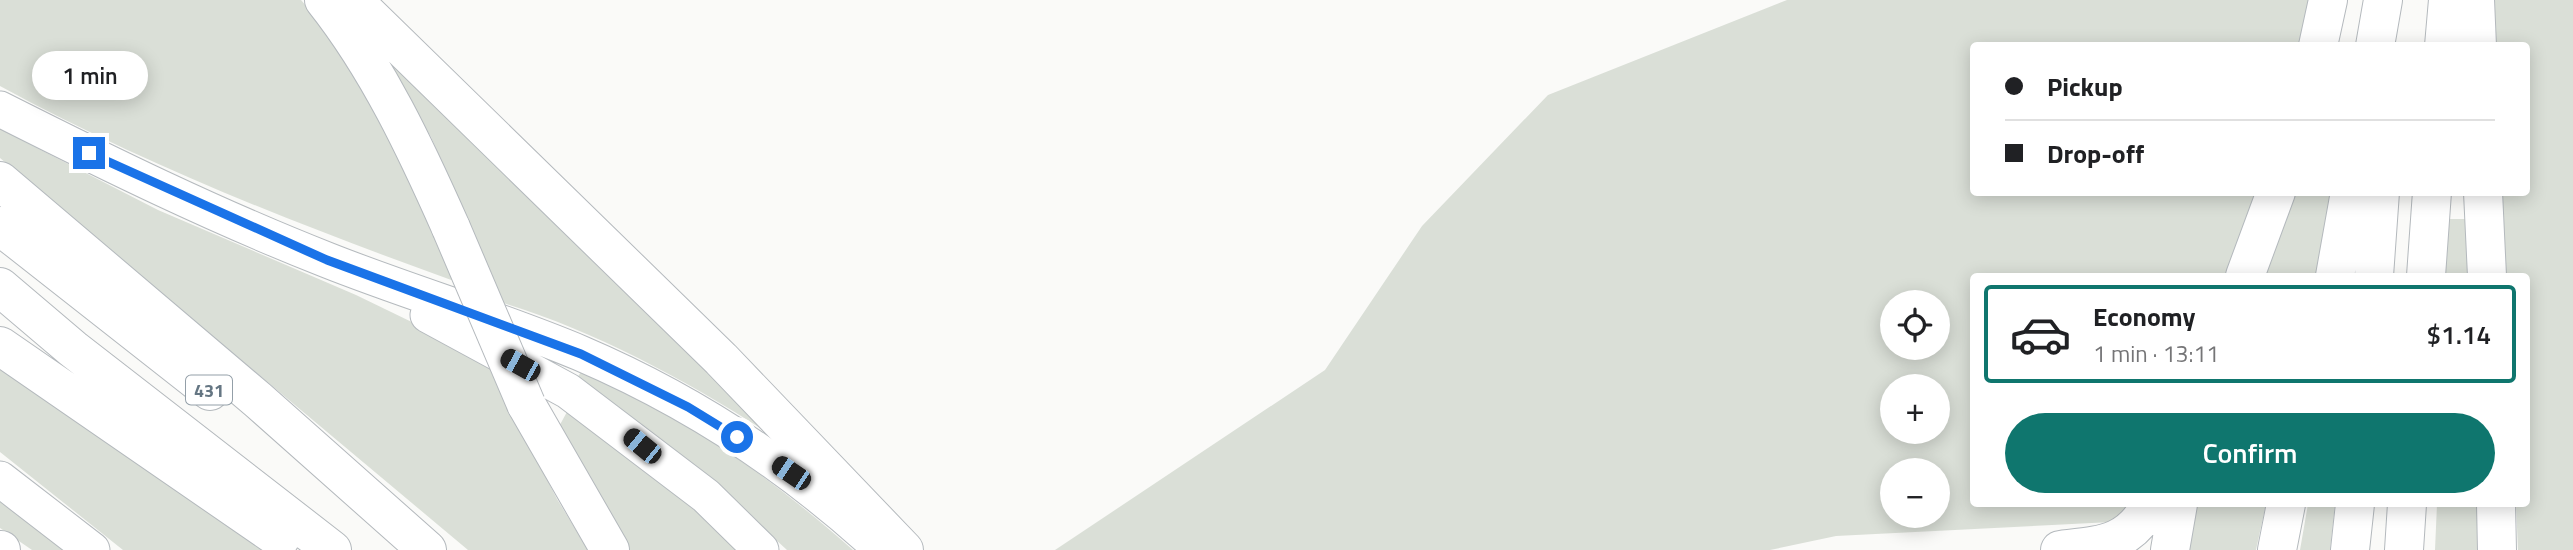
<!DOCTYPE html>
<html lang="en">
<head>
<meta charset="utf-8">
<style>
	:root { --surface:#fff; --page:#f6f6f6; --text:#202124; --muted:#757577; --line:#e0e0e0; --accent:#0f766e }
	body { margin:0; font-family:"Titillium Web",sans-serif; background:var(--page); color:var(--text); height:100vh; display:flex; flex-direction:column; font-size:26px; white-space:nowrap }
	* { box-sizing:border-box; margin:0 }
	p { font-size:23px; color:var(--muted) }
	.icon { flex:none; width:38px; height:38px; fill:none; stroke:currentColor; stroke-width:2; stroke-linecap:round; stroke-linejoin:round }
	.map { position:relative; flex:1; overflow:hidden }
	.sheet { position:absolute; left:1970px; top:273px; width:560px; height:234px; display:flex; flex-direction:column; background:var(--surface); border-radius:7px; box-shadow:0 4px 18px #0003 }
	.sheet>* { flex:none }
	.guide { position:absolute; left:1970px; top:42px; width:560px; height:154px; border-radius:7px; box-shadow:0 4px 18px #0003; display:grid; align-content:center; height:154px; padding:0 35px; background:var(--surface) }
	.fabs { position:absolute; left:1880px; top:290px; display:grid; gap:14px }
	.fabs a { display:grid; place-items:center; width:70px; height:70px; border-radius:50%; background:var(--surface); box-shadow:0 4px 18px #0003; font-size:35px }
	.end { position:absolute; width:32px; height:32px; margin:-16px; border:9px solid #1a73e8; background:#fff; box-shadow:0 0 0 4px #fff }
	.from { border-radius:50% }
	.bubble { position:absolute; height:49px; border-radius:24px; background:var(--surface); box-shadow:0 4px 18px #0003; font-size:23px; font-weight:600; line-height:49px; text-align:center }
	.car { position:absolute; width:21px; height:42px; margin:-21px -10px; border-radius:9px; box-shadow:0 0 5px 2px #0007; background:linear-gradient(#222 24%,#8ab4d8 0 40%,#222 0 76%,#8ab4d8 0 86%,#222 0) }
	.guide b { display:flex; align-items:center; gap:24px; height:66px; font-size:26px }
	.guide b+b { border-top:2px solid var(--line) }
	.guide i { width:18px; height:18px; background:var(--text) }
	ul { padding:12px 0 0; list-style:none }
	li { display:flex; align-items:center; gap:21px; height:98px; margin:0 14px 10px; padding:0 21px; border:4px solid transparent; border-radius:7px }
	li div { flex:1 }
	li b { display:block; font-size:26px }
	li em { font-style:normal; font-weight:600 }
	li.current { border-color:var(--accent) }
	li>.icon { width:63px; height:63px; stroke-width:1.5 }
	.action { display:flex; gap:14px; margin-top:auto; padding:14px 35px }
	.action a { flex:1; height:80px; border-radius:42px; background:var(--accent); color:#fff; font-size:28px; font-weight:600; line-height:80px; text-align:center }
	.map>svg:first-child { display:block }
	.green { fill:#dadfd7; fill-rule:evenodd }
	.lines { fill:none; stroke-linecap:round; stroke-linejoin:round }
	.major-casing { stroke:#b5babe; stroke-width:37 }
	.highway-casing { stroke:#b4b9bd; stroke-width:40 }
	.major { stroke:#fff; stroke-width:35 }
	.highway { stroke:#fff; stroke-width:38 }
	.highway-bridge-casing { stroke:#b4b9bd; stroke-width:40; stroke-linecap:butt }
	.highway-bridge { stroke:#fff; stroke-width:38 }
	.route { stroke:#1a73e8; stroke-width:9 }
	.labels { text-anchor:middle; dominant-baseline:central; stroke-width:7; stroke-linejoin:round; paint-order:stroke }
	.shield { fill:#fff; stroke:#939fa8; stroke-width:2 }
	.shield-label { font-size:18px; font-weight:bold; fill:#657683 }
</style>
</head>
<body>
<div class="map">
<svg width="2573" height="550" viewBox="0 0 2573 550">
	<rect width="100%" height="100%" fill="#fafaf8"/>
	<!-- green -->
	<path class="green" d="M0,0H301C375,82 412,181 454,281C299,225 145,165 0,86Z
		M1787,0H2310L2301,45L1974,46V192L2262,193L2231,276H1974V504H2137L2112,522L1836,536L1770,550H1055L1325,370L1422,226L1548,95ZM1892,303H1937V348H1892ZM1892,387H1937V432H1892ZM1892,471H1937V516H1892Z
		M2494,0H2573V550H2518L2516,504H2527V276H2506L2502,193L2527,192V46L2496,45Z
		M367,34L799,454C712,394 603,333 503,303L431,137Z
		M0,129L158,210L356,295L484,357L557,499L588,550H468L0,158Z
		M2293,193H2335L2318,276H2264Z
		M2444,219H2470L2471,276H2443Z
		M0,363L266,550H123L0,452Z
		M584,367C682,416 771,477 853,550H787L721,489L574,383Z
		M568,410L699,512L737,550H627L556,432Z
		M0,500L66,550H32L0,528Z
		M2197,504H2266L2256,550H2187Z
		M2308,504H2335L2330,550H2300Z
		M2437,504H2477L2478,550H2435Z"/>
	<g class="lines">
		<!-- major casing -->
		<g class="major-casing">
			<path id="major" d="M0,109C107,163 215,216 327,260C410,293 497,318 580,353C690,400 792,467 880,548
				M428,315L568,391L706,496L761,550
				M0,479L92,550"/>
		</g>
		<!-- highway casing -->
		<g class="highway-casing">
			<path id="highway" d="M324,0C378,68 416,149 451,228
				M353,0L721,359L904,550
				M2475,0L2477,46
				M2318,46L2328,0
				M2375,46L2383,0
				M2444,46L2448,0
				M0,181L258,400L427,550
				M2483,192L2487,276
				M0,226L210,391
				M2245,276L2276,192
				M2335,276L2350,192
				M2374,276L2380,192
				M2426,276L2432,192
				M0,287L73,349L332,550
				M0,346L280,539
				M526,404L610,550
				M2496,504L2497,550
				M0,550H1
				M2060,550C2102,545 2129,545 2151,504
				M2170,550L2178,504
				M2277,550L2286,504
				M2350,550L2355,504
				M2404,550L2407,504"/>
		</g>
		<!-- major -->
		<use href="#major" class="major"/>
		<!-- highway -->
		<use href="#highway" class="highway"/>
		<!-- highway-bridge casing -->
		<g class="highway-bridge-casing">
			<path id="highway-bridge" d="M451,228L526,404"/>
		</g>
		<!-- highway-bridge -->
		<use href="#highway-bridge" class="highway-bridge"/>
	</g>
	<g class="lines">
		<!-- route -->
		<path class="route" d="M89,153L327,260L581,354L688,407L737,437"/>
	</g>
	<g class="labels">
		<!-- shield labels -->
		<rect class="shield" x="186" y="375.5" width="46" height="29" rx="5"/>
		<g class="shield-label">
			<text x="209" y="390">431</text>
		</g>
	</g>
</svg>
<div class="fabs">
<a><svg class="icon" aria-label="locate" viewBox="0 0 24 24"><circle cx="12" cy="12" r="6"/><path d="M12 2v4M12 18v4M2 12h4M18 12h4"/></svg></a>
<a>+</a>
<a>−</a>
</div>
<i class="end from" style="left:737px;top:437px"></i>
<i class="end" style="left:89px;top:153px"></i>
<div class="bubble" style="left:32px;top:51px;width:116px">1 min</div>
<i class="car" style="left:520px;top:365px;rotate:299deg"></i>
<i class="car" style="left:642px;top:446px;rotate:309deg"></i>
<i class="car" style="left:791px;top:473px;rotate:304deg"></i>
<div class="guide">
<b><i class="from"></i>Pickup</b>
<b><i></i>Drop-off</b>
</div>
<section class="sheet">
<ul>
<li class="current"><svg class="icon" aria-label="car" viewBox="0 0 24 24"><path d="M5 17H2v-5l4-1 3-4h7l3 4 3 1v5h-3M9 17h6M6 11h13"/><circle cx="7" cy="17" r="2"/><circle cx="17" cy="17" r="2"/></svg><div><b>Economy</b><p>1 min · 13:11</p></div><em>$1.14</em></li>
</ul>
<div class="action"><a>Confirm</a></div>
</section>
</div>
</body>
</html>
